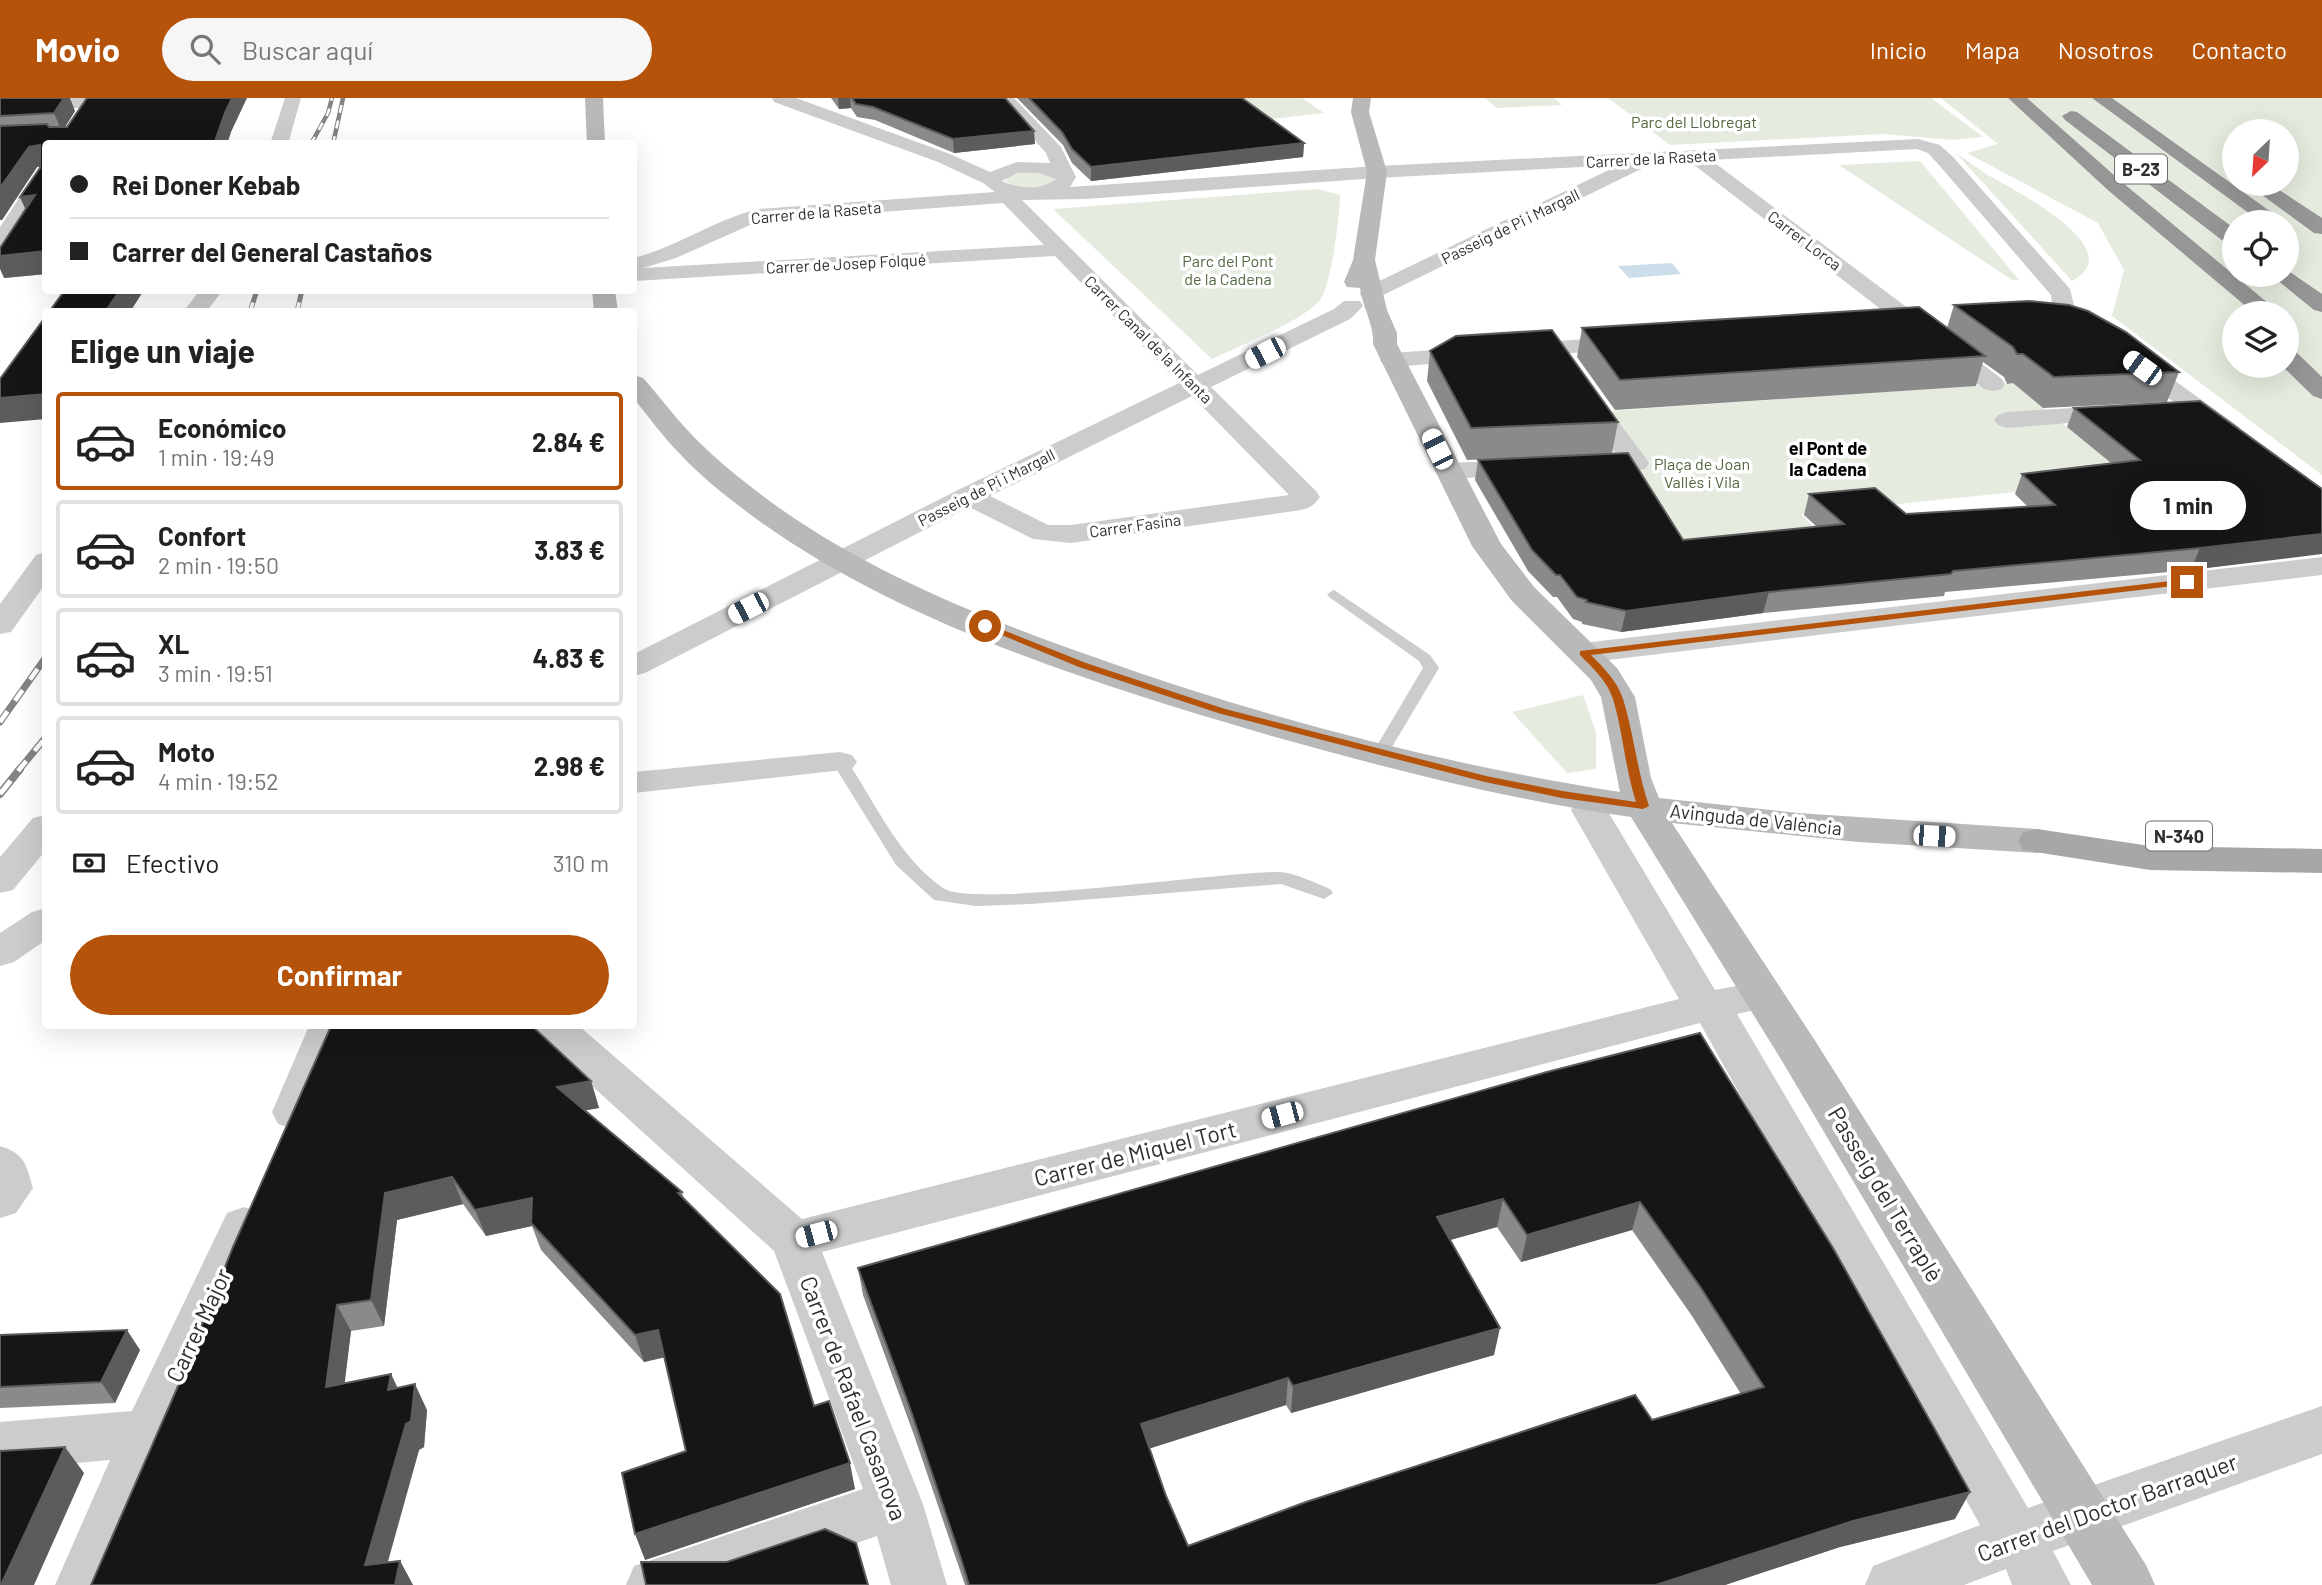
<!DOCTYPE html>
<html lang="es">
<head>
<meta charset="utf-8">
<style>
	:root { --surface:#fff; --page:#f6f6f6; --text:#222; --muted:#767676; --line:#e0e0e0; --accent:#b45309 }
	body { margin:0; font-family:Barlow,sans-serif; background:var(--page); color:var(--text); height:100vh; display:flex; flex-direction:column; font-size:26px; white-space:nowrap }
	* { box-sizing:border-box; margin:0 }
	p { font-size:23px; color:var(--muted) }
	.icon { flex:none; width:38px; height:38px; fill:none; stroke:currentColor; stroke-width:2; stroke-linecap:round; stroke-linejoin:round }
	.map { position:relative; flex:1; overflow:hidden }
	.drawer { position:absolute; left:42px; top:210px; width:595px; height:721px; display:flex; flex-direction:column; background:var(--surface); border-radius:7px; box-shadow:0 7px 28px #0002 }
	.drawer>* { flex:none }
	.guide { position:absolute; left:42px; top:42px; width:595px; height:154px; border-radius:7px; box-shadow:0 7px 28px #0002; display:grid; align-content:center; height:154px; padding:0 28px; background:var(--surface) }
	.needle { width:46px; rotate:205deg }
	.fabs { position:absolute; left:2222px; top:21px; display:grid; gap:14px }
	.fabs a { display:grid; place-items:center; width:77px; height:77px; border-radius:50%; background:var(--surface); box-shadow:0 7px 28px #0002; font-size:35px }
	.end { position:absolute; width:32px; height:32px; margin:-16px; border:9px solid #b45309; background:#fff; box-shadow:0 0 0 4px #fff }
	.from { border-radius:50% }
	.bubble { position:absolute; height:49px; border-radius:24px; background:var(--surface); box-shadow:0 7px 28px #0002; font-size:23px; font-weight:700; line-height:49px; text-align:center }
	.car { position:absolute; width:21px; height:42px; margin:-21px -10px; border-radius:9px; box-shadow:0 0 5px 2px #0007; background:linear-gradient(#fff 24%,#345 0 40%,#fff 0 76%,#345 0 86%,#fff 0) }
	.guide b { display:flex; align-items:center; gap:24px; height:66px; font-size:26px }
	.guide b+b { border-top:2px solid var(--line) }
	.guide i { width:18px; height:18px; background:var(--text) }
	ul { padding:0; list-style:none }
	li { display:flex; align-items:center; gap:21px; height:98px; margin:0 14px 10px; padding:0 14px; border:4px solid var(--line); border-radius:7px }
	li div { flex:1 }
	li b { display:block; font-size:26px }
	li em { font-style:normal; font-weight:700 }
	li.on { border-color:var(--accent) }
	li>.icon { width:63px; height:63px; stroke-width:1.5 }
	h2 { padding:0 28px; font-size:32px; line-height:84px }
	.pay { display:flex; align-items:center; gap:18px; height:77px; padding:0 28px; font-size:26px }
	.pay p { margin-inline-start:auto }
	.cta { display:flex; gap:14px; margin-top:auto; padding:14px 28px }
	.cta a { flex:1; height:80px; border-radius:42px; background:var(--accent); color:#fff; font-size:28px; font-weight:700; line-height:80px; text-align:center }
	header { display:flex; align-items:center; gap:42px; box-sizing:border-box; height:98px; padding:0 35px; background:var(--accent); color:#fff }
	header strong { font-size:33px }
	nav { display:flex; gap:38px; margin-inline-start:auto; font-size:24px }
	.search { width:490px; height:63px; background:var(--page); display:flex; align-items:center; gap:18px; box-sizing:border-box; padding:0 24px; border-radius:38px; color:var(--muted); font-size:26px }
	.map>svg:first-child { display:block }
	.green { fill:#e5ebde; fill-rule:evenodd }
	.water { fill:#cbdee9 }
	.lines { fill:none; stroke-linecap:round; stroke-linejoin:round }
	.lane { fill:#ccc; fill-rule:evenodd }
	.street { fill:#ccc; fill-rule:evenodd }
	.secondary { fill:#b9b9b9; fill-rule:evenodd }
	.primary { fill:#a7a7a7; fill-rule:evenodd }
	.highway { fill:#969696; fill-rule:evenodd }
	.rail-far3-casing { stroke:#848484; stroke-width:4.5 }
	.rail-far2-casing { stroke:#848484; stroke-width:5 }
	.rail-far1-casing { stroke:#848484; stroke-width:7 }
	.rail-casing { stroke:#848484; stroke-width:8 }
	.rail-far3 { stroke:#fff; stroke-width:2.5; stroke-dasharray:8; stroke-linecap:butt }
	.rail-far2 { stroke:#fff; stroke-width:3.5; stroke-dasharray:10; stroke-linecap:butt }
	.rail-far1 { stroke:#fff; stroke-width:4.5; stroke-dasharray:13; stroke-linecap:butt }
	.rail { stroke:#fff; stroke-width:5; stroke-dasharray:17; stroke-linecap:butt }
	.wall { fill:#8a8a8a; fill-rule:evenodd }
	.shaded-wall { fill:#5c5c5c }
	.building { fill:#161616; stroke:#5c5c5c; stroke-width:2; fill-rule:evenodd }
	.route { fill:#b45309 }
	.labels { text-anchor:middle; dominant-baseline:central; stroke-width:7; stroke-linejoin:round; paint-order:stroke }
	.far-park-label { font-size:16px; fill:#536740; stroke:#fff }
	.far-street-label { font-size:16px; fill:#2f2f2f; stroke:#fff }
	.shield { fill:#fff; stroke:#6d6d6d; stroke-width:2 }
	.shield-label { font-size:18px; font-weight:bold; fill:#2f2f2f }
	.far-neighbourhood-label { font-size:18px; font-weight:bold; fill:#000; stroke:#fff }
	.street-label { font-size:19px; fill:#2f2f2f; stroke:#fff }
	.near-street-label { font-size:23px; fill:#2f2f2f; stroke:#fff }
</style>
</head>
<body>
<header>
<strong>Movio</strong>
<div class="search"><svg class="icon" aria-label="search" viewBox="0 0 24 24"><circle cx="10" cy="10" r="6"/><path d="M15 15l6 6"/></svg>Buscar aquí</div>
<nav><a>Inicio</a><a>Mapa</a><a>Nosotros</a><a>Contacto</a></nav>
</header>
<div class="map">
<svg width="2322" height="1487" viewBox="0 0 2322 1487">
	<rect width="100%" height="100%" fill="#fff"/>
	<!-- green -->
	<path class="green" d="M1243,0H1302L1324,15L1272,21Z
		M1485,0H1554L1562,7L1497,10Z
		M1608,0H1931L1983,39L1953,42L1883,36L1670,47Z
		M1941,0H2322V377L2112,218L2124,172L2098,125L1967,55L1998,46ZM2235,33H2287V86H2235ZM2235,124H2287V177H2235ZM2235,215H2287V268H2235Z
		M1956,55C1966,62 1977,70 1988,77C2010,90 2133,151 2072,183Z
		M1920,63L2019,182H2012L1839,67Z
		M1038,73L1056,79V83C1038,89 1022,93 1005,83L1011,76Z
		M1318,91L1340,97C1340,117 1331,189 1320,202C1304,223 1238,248 1212,261L1053,111Z
		M2013,285L2132,382L1801,416L1814,429L1666,444L1581,315Z
		M1583,597L1596,634V671L1567,675L1512,614Z"/>
	<!-- water -->
	<path class="water" d="M1672,165L1681,176L1629,180L1618,168Z"/>
	<g class="lines">
		<!-- lane -->
		<path class="lane" d="M1334,492L1430,557L1439,570L1386,659H1374L1372,656L1423,570L1419,563L1329,499L1327,496Z
			M840,659L848,664C876,707 900,760 943,790C972,811 1226,773 1280,774C1296,775 1315,785 1330,791L1333,795L1324,801L1281,786L1031,806L976,808L934,802L896,767L832,664Z"/>
		<!-- street -->
		<path class="street" d="M76,0H148L140,5L0,16V6Z
			M285,0H301L288,46H270Z
			M772,0H796L950,56L990,74L1017,64L1050,65L1046,55L997,0H1014L1061,49L1076,79L1070,89L1377,68L1918,41L1940,47L1953,59L2070,191L2074,207L2055,228H2039L2036,223L2052,206L2051,197L1939,67L1928,55L1917,51L1711,62L2002,281L2005,286L2002,291L1993,293L1984,291L1689,63L1642,66L1641,71L1371,203L1363,201L1360,196L1363,191L1619,67L1377,80L1086,101L1022,102L1198,277L1334,211L1344,203H1360L1363,208L1350,221L1211,289L1316,393L1320,399C1314,407 1311,410 1301,412L1071,445L1033,441L969,409L645,575L634,578V556L958,392L1179,285L1055,158L634,183V160C677,149 714,122 758,111L995,94L983,85L938,64L774,4ZM1017,75H1039L1056,81C1041,92 1019,91 1002,83ZM1003,105L1044,147L643,170L676,160L759,123ZM1192,298L1289,397L1071,427H1048L990,398Z
			M46,69V89L7,148L0,150V129L39,70Z
			M200,192H223L206,214H183Z
			M1629,238L1637,240L1641,245L1637,250L1392,269L1384,267L1380,262L1384,257L1392,255Z
			M2131,255L2139,257L2238,328L2242,333L2238,338L2229,341L2220,338L2123,267L2119,262L2123,257Z
			M1586,291L1595,293L1645,359L1649,365L1645,371L1636,373L1627,371L1574,298L1577,293Z
			M2122,307L2131,310L2135,315L2131,320L2007,330L1998,327L1994,322L1998,317L2007,314Z
			M1527,362L1536,364L1540,370L1536,376L1448,381L1439,379L1435,373L1439,367L1448,365Z
			M46,454V485L11,534L0,536V506L36,457Z
			M2322,459V477L1583,565L1572,562L1567,555L1572,548L1583,545Z
			M840,654L852,657L857,664L852,671L634,695V674Z
			M1589,701L1602,704L1607,712L1715,892L1762,883L1776,887L1782,897L1776,907L1737,916L2028,1410L2322,1308V1356L2053,1453L2071,1487H2012L2006,1471L1964,1487H1865L1873,1468L1980,1427L1700,925L822,1154L923,1406L947,1487H891L877,1438L734,1487H626L634,1468L863,1391L774,1153L538,939L532,928H579L802,1121L1679,901L1571,712L1576,704Z
			M46,717V752L13,792L0,795V759L33,720Z
			M46,810V842L14,864L0,868V835L32,814Z
			M309,928H351L310,1026L294,1031L278,1026L272,1014Z
			M0,1048C25,1056 26,1066 33,1090L16,1115L0,1120Z
			M244,1109L261,1115L268,1128L174,1335L111,1487H55L110,1362L0,1372V1324L132,1313L227,1115Z"/>
		<!-- secondary -->
		<path class="secondary" d="M585,0H603L605,46H587Z
			M1353,0H1371L1369,14L1387,74L1375,162L1387,212L1397,235V246L1501,446L1534,489L1617,570L1635,599L1651,680L1659,700L1798,715L2037,731L2051,734L2056,743L2051,752L2037,755L1858,744L1672,725L1814,941L2146,1467L2155,1487H2092L1782,963L1631,719C1504,701 1381,669 1258,634C1090,585 893,522 751,417C727,399 700,378 680,356C663,339 649,319 634,301V277L643,280C662,301 679,325 700,345C721,366 747,386 771,404C867,474 983,520 1094,559C1264,620 1441,666 1620,694L1601,599L1591,582L1512,503L1472,448L1373,246C1375,230 1362,207 1360,190L1347,189L1344,184L1353,162L1367,74L1351,14Z
			M592,192H615L618,214H594Z"/>
		<!-- primary -->
		<path class="primary" d="M2037,731L2150,748L2322,751V775L2150,772L2023,752L2018,743L2023,734Z"/>
		<!-- highway -->
		<path class="highway" d="M2008,0H2027L2123,85L2280,215H2254L2109,93Z
			M2092,0H2112L2285,124H2261Z
			M2071,13L2077,14L2235,131V147L2227,146L2065,22L2062,18Z
			M2247,86H2270L2322,120V136L2314,135Z
			M2287,172L2322,196V214L2314,212L2271,177H2287Z
			M2287,252L2296,254L2322,279V301L2313,298L2282,268H2287Z"/>
		<!-- rail-far3 casing -->
		<g class="rail-far3-casing">
			<path id="rail-far3" d="M311,46L328,15L332,0
				M333,46L343,0"/>
		</g>
		<!-- rail-far2 casing -->
		<g class="rail-far2-casing">
			<path id="rail-far2" d="M250,214L257,192
				M297,214L302,192"/>
		</g>
		<!-- rail-far1 casing -->
		<g class="rail-far1-casing">
			<path id="rail-far1" d="M0,624L46,559
				M18,673L46,639"/>
		</g>
		<!-- rail casing -->
		<g class="rail-casing">
			<path id="rail" d="M0,696L20,671"/>
		</g>
		<!-- rail-far3 -->
		<use href="#rail-far3" class="rail-far3"/>
		<!-- rail-far2 -->
		<use href="#rail-far2" class="rail-far2"/>
		<!-- rail-far1 -->
		<use href="#rail-far1" class="rail-far1"/>
		<!-- rail -->
		<use href="#rail" class="rail"/>
	</g>
	<!-- wall -->
	<path class="wall" d="M0,0L75,13L65,29L231,34L227,46H46V176L4,180L26,111L20,99L40,70V68L37,69L2,122H0Z
		M831,0H1005L1035,46L954,55L875,22L857,19L851,10L839,11Z
		M1017,0H1242L1304,45L1303,59L1091,83L1072,65L1063,47Z
		M1954,207L2179,274L2167,304L2043,310L2013,285L2007,286L2004,279L1983,264L1976,288L1615,312L1577,259L1582,230H1947Z
		M1430,253L1618,324L1612,355L1683,442L1817,429L1804,417L1809,396L1906,416L2028,409L2015,396L2022,376L2111,365L2067,329L2074,310L2322,391L2191,472L1945,494L1944,498L1763,515L1621,534L1582,526V524L1573,521L1557,499H1553L1528,473L1475,382L1478,362L1587,357L1467,362L1427,283Z
		M1547,974L1955,1421L1840,1449L1725,1487H965L915,1340L863,1197L858,1170ZM1497,1129L1521,1164L1632,1132L1692,1218L1741,1296L1652,1322L1188,1448L1166,1398L1150,1350L1286,1307L1291,1315L1494,1257L1450,1142Z
		M591,983L599,1010L585,1012L682,1094L684,1101L814,1308L855,1391L645,1462L686,1353L664,1259L644,1264L541,1152L532,1128L486,1138L463,1106L397,1122L384,1228L351,1233L344,1286L391,1276L397,1290L427,1312L424,1349L419,1352L388,1464L400,1463L413,1487H91L201,1234L200,1231Z
		M0,1237L140,1252L115,1305L0,1310Z"/>
	<!-- shaded-wall -->
	<path class="shaded-wall" d="M64,0H70L75,13L62,34L54,15Z
		M232,0H247L231,34L227,46H214L225,15Z
		M838,0H850L851,10L839,11Z
		M1034,33L1035,46L954,55L953,41Z
		M1304,45L1303,59L1091,83V69Z
		M40,47L46,67L37,69L2,122H0V90L29,49Z
		M35,97L29,119L20,99Z
		M46,153V176L4,180L0,171V158Z
		M120,192H144L130,214H105Z
		M46,296V321L0,325V300Z
		M2322,436V456L2191,472L2200,450Z
		M1769,494L1763,515L1621,534L1626,513Z
		M591,983L599,1010L566,1016L557,989Z
		M452,1079L463,1106L397,1122L384,1228L371,1202L385,1095Z
		M532,1100L531,1125L532,1128L486,1138L475,1112Z
		M1503,1101L1497,1129L1432,1147L1437,1119Z
		M1640,1104L1632,1132L1521,1164L1527,1137Z
		M337,1207L351,1233L341,1316L326,1289Z
		M1500,1230L1494,1257L1291,1315L1293,1288Z
		M127,1232L140,1252L115,1305L101,1284Z
		M658,1232L666,1259L644,1264L635,1237Z
		M391,1276L404,1303L388,1292Z
		M1288,1280L1286,1307L1142,1353L1141,1326Z
		M415,1286L427,1312L424,1349L419,1352L381,1487L365,1467Z
		M65,1349L84,1375L34,1487H1Z
		M850,1365L855,1391L645,1462L635,1436Z
		M1970,1394L1955,1421L1840,1449L1725,1487H1656L1853,1423Z
		M400,1463L413,1487H395Z"/>
	<!-- building -->
	<path class="building" d="M0,0H64L54,15L0,18Z
		M87,0H232L225,15L214,46H46V153L0,158V150L35,97L20,99L40,70V47L29,49L0,90V28L47,26L49,29H67Z
		M852,0H1005L1034,33L953,41L873,9L856,6Z
		M1029,0H1242L1304,45L1091,69L1072,51L1062,34Z
		M65,192H120L105,214H49Z
		M2029,203L2069,207L2088,213L2126,234L2179,274L2054,279L2023,256H2017L2013,249L1954,207Z
		M1919,209L1985,258L1620,282L1582,230Z
		M46,218V296L0,300V281Z
		M1552,232L1618,324L1471,330L1430,253L1456,238Z
		M2200,303L2322,391V436L2200,450L1953,473L1951,476L1769,494L1626,513L1586,504L1587,502L1577,499L1560,477H1556L1532,452L1478,362L1628,355L1683,442L1844,426L1809,396L1875,390L1906,416L2055,407L2022,376L2140,362L2074,310Z
		M331,928H532L591,983L557,989L682,1094L678,1095L780,1196L814,1308L829,1303L850,1365L635,1436L622,1375L686,1353L658,1232L635,1237L531,1125L532,1100L475,1112L452,1079L385,1095L371,1202L337,1207L326,1289L391,1276L388,1292L415,1286L411,1323L406,1326L365,1467L400,1463L395,1487H91L203,1231H200L233,1149Z
		M1700,935L1833,1150L1970,1394L1853,1423L1656,1487H969L962,1464L911,1313L858,1170L1547,974ZM1503,1101L1527,1137L1640,1104L1701,1190L1764,1289L1652,1322L1635,1297L1306,1404L1188,1448L1166,1398L1141,1326L1288,1280L1293,1288L1500,1230L1437,1119Z
		M127,1232L101,1284L0,1289V1237Z
		M65,1349L1,1487H0V1353Z
		M825,1431L856,1445L868,1487H646L641,1464H727Z"/>
	<!-- route -->
	<path class="route" d="M2187,481L2190,482V486L1591,557C1604,570 1617,583 1623,601C1634,636 1637,673 1649,708L1643,711L1562,700L1485,684L1218,615L1079,569L980,528L988,526L1086,565L1225,611L1486,678L1562,693L1636,704C1625,670 1623,634 1613,601C1607,583 1593,570 1580,557V553Z"/>
	<g class="labels">
		<!-- far-park labels -->
		<g class="far-park-label">
			<text x="1694" y="23">Parc del Llobregat</text>
			<text x="1228" y="162">Parc del Pont<tspan x="1228" dy="18">de la Cadena</tspan></text>
			<text x="1702" y="365">Plaça de Joan<tspan x="1702" dy="18">Vallès i Vila</tspan></text>
		</g>
		<!-- far-street labels -->
		<g class="far-street-label">
			<text transform="translate(1651 60) rotate(-3)">Carrer de la Raseta</text>
			<text transform="translate(816 114) rotate(-5)">Carrer de la Raseta</text>
			<text transform="translate(1510 128) rotate(-26)">Passeig de Pi i Margall</text>
			<text transform="translate(1805 142) rotate(37)">Carrer Lorca</text>
			<text transform="translate(846 165) rotate(-3)">Carrer de Josep Folqué</text>
			<text transform="translate(1149 241) rotate(45)">Carrer Canal de la Infanta</text>
			<text transform="translate(986 389) rotate(-27)">Passeig de Pi i Margall</text>
			<text transform="translate(1135 427) rotate(-8)">Carrer Fasina</text>
		</g>
		<!-- shield labels -->
		<g class="shield">
			<rect x="2115" y="56.5" width="52" height="29" rx="5"/>
			<rect x="2146" y="723.5" width="66" height="29" rx="5"/>
		</g>
		<g class="shield-label">
			<text x="2141" y="71">B-23</text>
			<text x="2179" y="738">N-340</text>
		</g>
		<!-- far-neighbourhood labels -->
		<g class="far-neighbourhood-label">
			<text x="1828" y="350">el Pont de<tspan x="1828" dy="21">la Cadena</tspan></text>
		</g>
		<!-- street labels -->
		<g class="street-label">
			<text transform="translate(1756 721) rotate(6)">Avinguda de València</text>
		</g>
		<!-- near-street labels -->
		<g class="near-street-label">
			<text transform="translate(1135 1055) rotate(-14)">Carrer de Miquel Tort</text>
			<text transform="translate(1886 1096) rotate(59)">Passeig del Terraplè</text>
			<text transform="translate(198 1227) rotate(-65)">Carrer Major</text>
			<text transform="translate(854 1300) rotate(69)">Carrer de Rafael Casanova</text>
			<text transform="translate(2107 1409) rotate(-20)">Carrer del Doctor Barraquer</text>
		</g>
	</g>
</svg>
<div class="fabs">
<a><svg class="needle" viewBox="-14 -14 28 28"><path d="M0-13l5 13h-10z" fill="#e53935"/><path d="M0 13l5-13h-10z" fill="#767676"/></svg></a>
<a><svg class="icon" aria-label="locate" viewBox="0 0 24 24"><circle cx="12" cy="12" r="6"/><path d="M12 2v4M12 18v4M2 12h4M18 12h4"/></svg></a>
<a><svg class="icon" aria-label="layers" viewBox="0 0 24 24"><path d="M12 4l9 5-9 5-9-5zM3 14l9 5 9-5"/></svg></a>
</div>
<i class="end from" style="left:985px;top:528px"></i>
<i class="end" style="left:2187px;top:484px"></i>
<div class="bubble" style="left:2130px;top:383px;width:116px">1 min</div>
<i class="car" style="left:1265px;top:255px;rotate:243deg"></i>
<i class="car" style="left:2142px;top:270px;rotate:306deg"></i>
<i class="car" style="left:1437px;top:351px;rotate:334deg"></i>
<i class="car" style="left:748px;top:510px;rotate:243deg"></i>
<i class="car" style="left:1934px;top:738px;rotate:93deg"></i>
<i class="car" style="left:1282px;top:1017px;rotate:255deg"></i>
<i class="car" style="left:816px;top:1136px;rotate:255deg"></i>
<div class="guide">
<b><i class="from"></i>Rei Doner Kebab</b>
<b><i></i>Carrer del General Castaños</b>
</div>
<section class="drawer">
<h2>Elige un viaje</h2>
<ul>
<li class="on"><svg class="icon" aria-label="car" viewBox="0 0 24 24"><path d="M5 17H2v-5l4-1 3-4h7l3 4 3 1v5h-3M9 17h6M6 11h13"/><circle cx="7" cy="17" r="2"/><circle cx="17" cy="17" r="2"/></svg><div><b>Económico</b><p>1 min · 19:49</p></div><em>2.84 €</em></li>
<li><svg class="icon" aria-label="car" viewBox="0 0 24 24"><path d="M5 17H2v-5l4-1 3-4h7l3 4 3 1v5h-3M9 17h6M6 11h13"/><circle cx="7" cy="17" r="2"/><circle cx="17" cy="17" r="2"/></svg><div><b>Confort</b><p>2 min · 19:50</p></div><em>3.83 €</em></li>
<li><svg class="icon" aria-label="car" viewBox="0 0 24 24"><path d="M5 17H2v-5l4-1 3-4h7l3 4 3 1v5h-3M9 17h6M6 11h13"/><circle cx="7" cy="17" r="2"/><circle cx="17" cy="17" r="2"/></svg><div><b>XL</b><p>3 min · 19:51</p></div><em>4.83 €</em></li>
<li><svg class="icon" aria-label="car" viewBox="0 0 24 24"><path d="M5 17H2v-5l4-1 3-4h7l3 4 3 1v5h-3M9 17h6M6 11h13"/><circle cx="7" cy="17" r="2"/><circle cx="17" cy="17" r="2"/></svg><div><b>Moto</b><p>4 min · 19:52</p></div><em>2.98 €</em></li>
</ul>
<div class="pay"><svg class="icon" aria-label="cash" viewBox="0 0 24 24"><path d="M3 7h18v10H3z"/><circle cx="12" cy="12" r="2"/></svg>Efectivo<p>310 m</p></div>
<div class="cta"><a>Confirmar</a></div>
</section>
</div>
</body>
</html>
